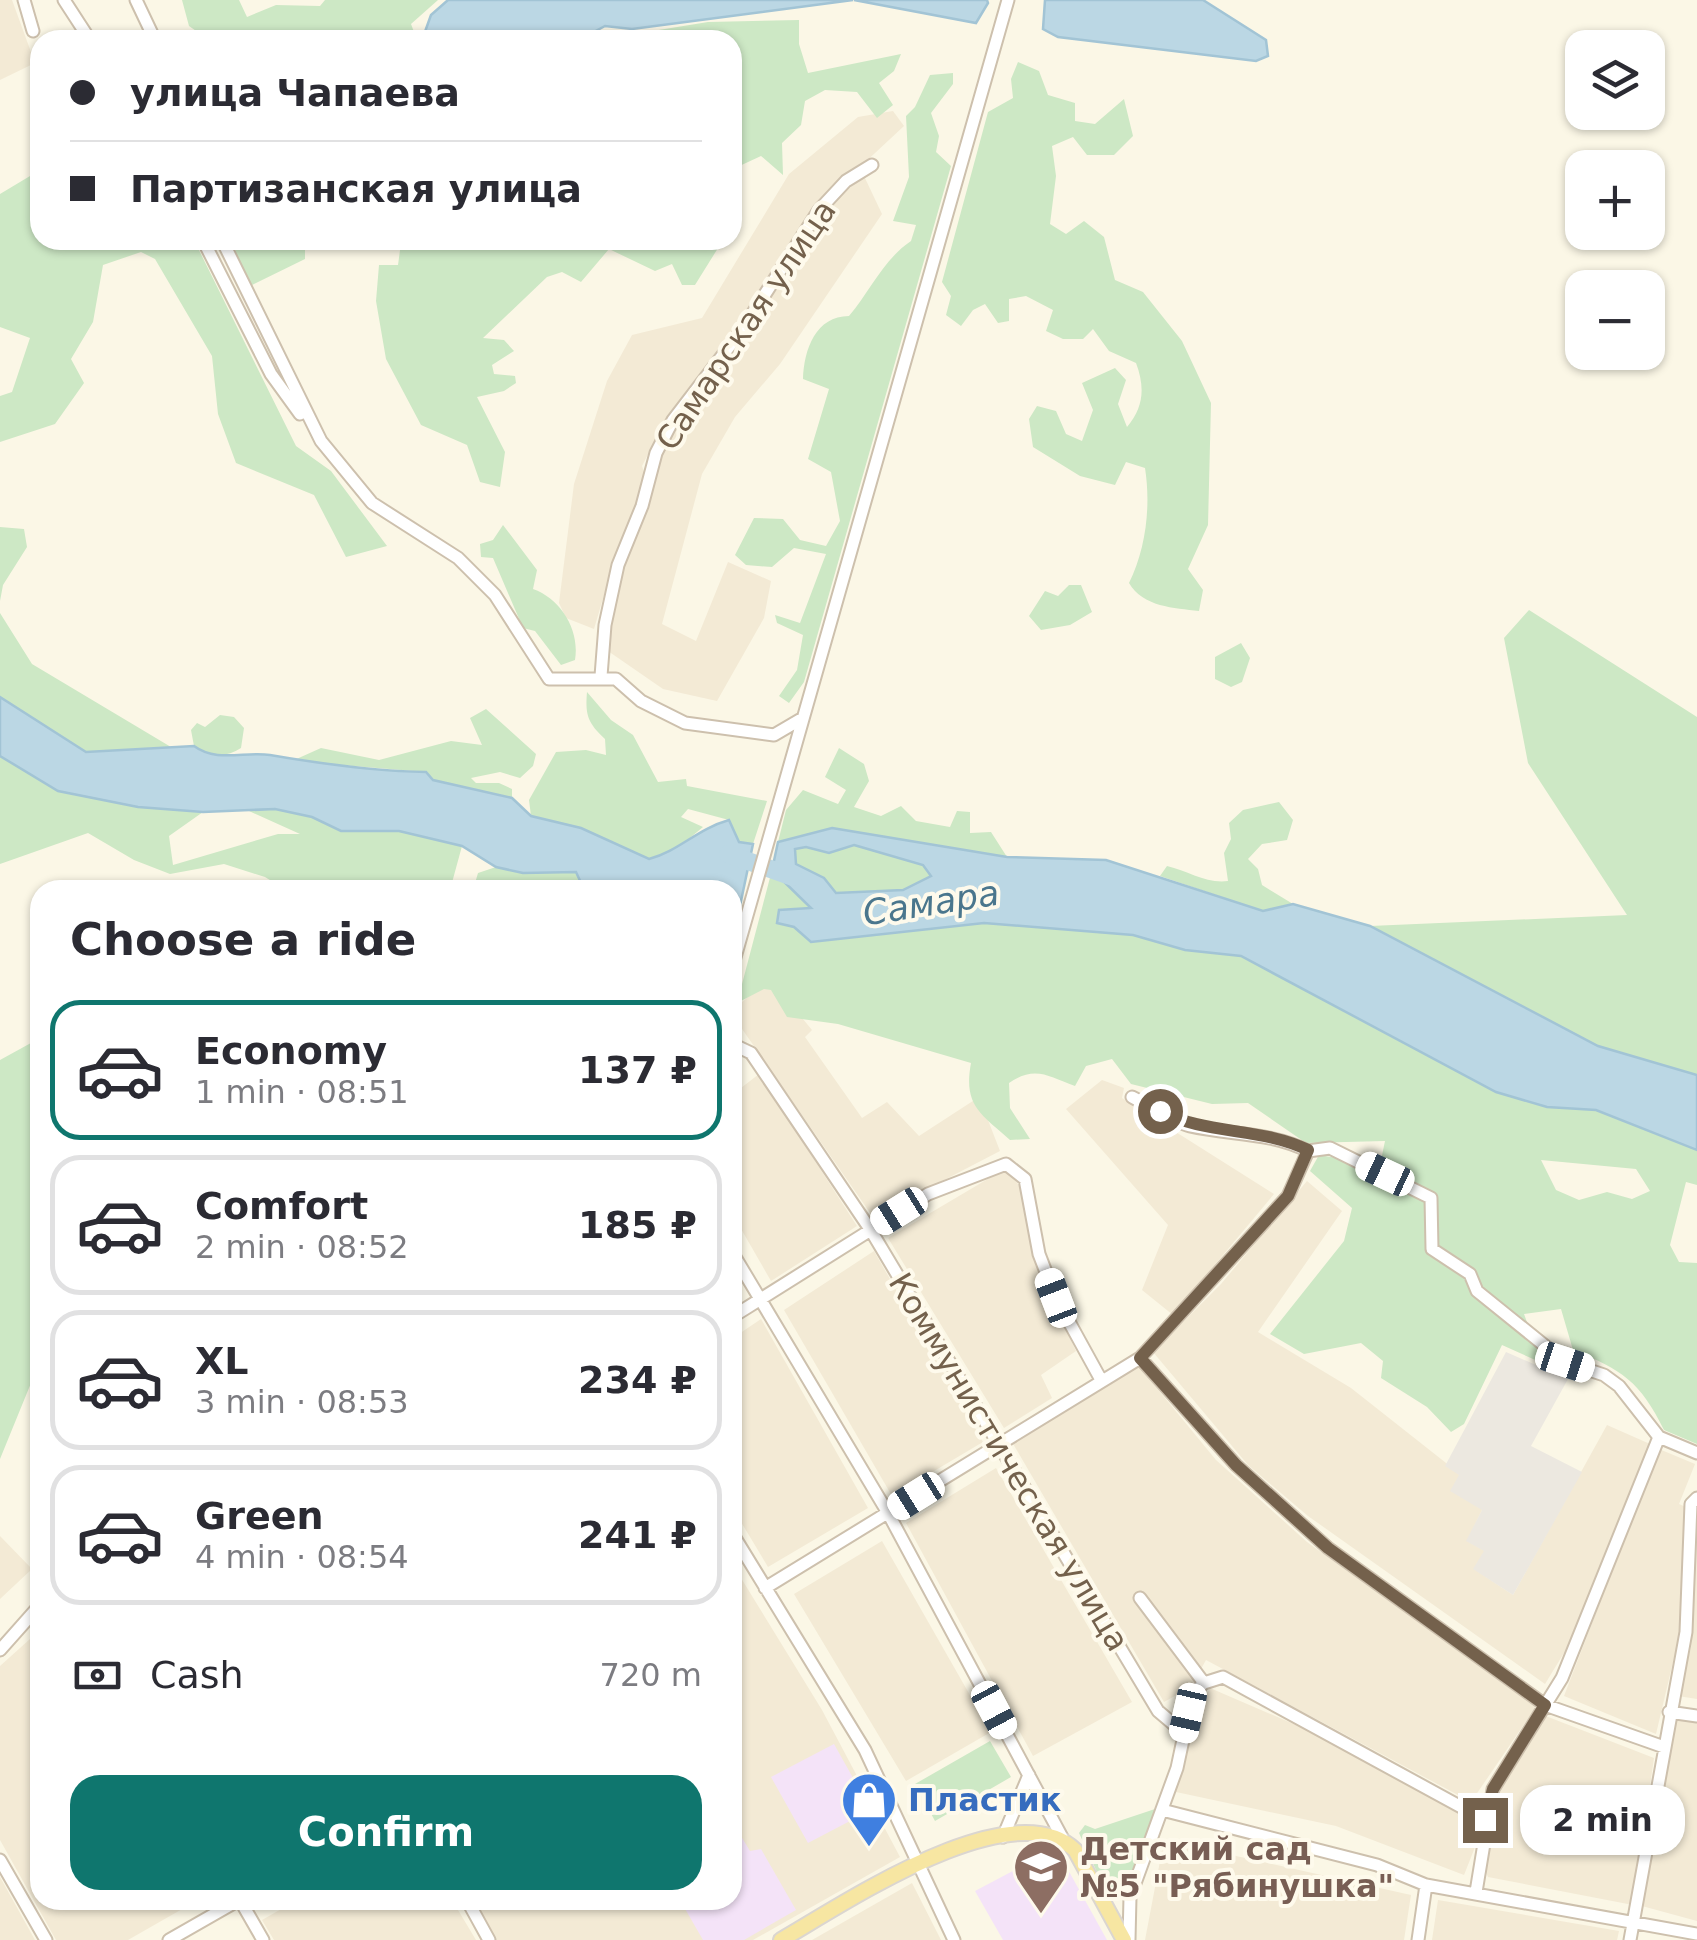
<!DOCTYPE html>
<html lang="en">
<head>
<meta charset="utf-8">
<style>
	:root { --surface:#fff; --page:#f7f7f7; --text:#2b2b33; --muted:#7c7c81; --line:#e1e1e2; --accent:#0f766e }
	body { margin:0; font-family:"DejaVu Sans",sans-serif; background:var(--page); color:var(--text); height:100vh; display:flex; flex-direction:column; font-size:38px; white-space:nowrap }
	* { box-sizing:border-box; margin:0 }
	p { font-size:32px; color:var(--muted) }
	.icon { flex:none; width:55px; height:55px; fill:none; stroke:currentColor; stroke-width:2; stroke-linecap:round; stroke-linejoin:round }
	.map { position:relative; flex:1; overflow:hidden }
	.panel { position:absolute; left:30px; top:880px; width:712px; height:1030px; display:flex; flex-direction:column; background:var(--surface); border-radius:30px; box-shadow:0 2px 8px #0004 }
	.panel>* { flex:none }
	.hud { position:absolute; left:30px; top:30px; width:712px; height:220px; border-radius:30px; box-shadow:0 2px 8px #0004; display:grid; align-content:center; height:220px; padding:0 40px; background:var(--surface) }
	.tools { position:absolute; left:1565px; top:30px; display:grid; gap:20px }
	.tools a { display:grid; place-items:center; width:100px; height:100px; border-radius:20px; background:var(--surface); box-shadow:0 2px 8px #0004; font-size:50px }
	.end { position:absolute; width:45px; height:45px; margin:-22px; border:12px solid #74614c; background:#fff; box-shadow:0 0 0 5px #fff }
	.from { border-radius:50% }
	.bubble { position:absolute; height:70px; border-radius:30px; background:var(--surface); box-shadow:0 2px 8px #0004; font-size:32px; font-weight:600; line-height:70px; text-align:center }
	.car { position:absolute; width:30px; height:60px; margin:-30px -15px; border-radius:12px; box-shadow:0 0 8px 2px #0007; background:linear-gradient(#fff 24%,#345 0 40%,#fff 0 76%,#345 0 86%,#fff 0) }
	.hud b { display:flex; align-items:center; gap:35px; height:95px; font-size:38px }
	.hud b+b { border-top:2px solid var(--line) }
	.hud i { width:25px; height:25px; background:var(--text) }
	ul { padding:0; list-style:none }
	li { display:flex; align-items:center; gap:30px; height:140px; margin:0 20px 15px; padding:0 20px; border:5px solid var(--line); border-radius:30px }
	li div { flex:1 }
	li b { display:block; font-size:38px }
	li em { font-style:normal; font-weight:600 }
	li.active { border-color:var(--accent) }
	li>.icon { width:90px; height:90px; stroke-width:1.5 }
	h2 { padding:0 40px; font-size:45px; line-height:120px }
	.pay { display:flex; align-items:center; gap:25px; height:110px; padding:0 40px; font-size:38px }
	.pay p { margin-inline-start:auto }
	.cta { display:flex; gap:20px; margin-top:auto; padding:20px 40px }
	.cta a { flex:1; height:115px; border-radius:30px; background:var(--accent); color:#fff; font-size:40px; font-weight:600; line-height:115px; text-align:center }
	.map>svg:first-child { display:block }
	.residential { fill:#f3ead5 }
	.industrial { fill:#ece8e0 }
	.education { fill:#f4e3f8 }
	.green { fill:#cde8c5; fill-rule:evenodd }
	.water { fill:#bbd7e4; stroke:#a2c4d5; stroke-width:2.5; fill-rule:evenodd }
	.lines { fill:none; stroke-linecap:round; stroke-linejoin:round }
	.river { stroke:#bbd7e4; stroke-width:18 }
	.minor-casing { stroke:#cdc0ad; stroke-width:15 }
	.major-casing { stroke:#dbd6d0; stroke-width:18 }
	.minor { stroke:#fff; stroke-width:11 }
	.major { stroke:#f7e6a2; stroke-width:14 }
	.route { stroke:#74614c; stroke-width:12 }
	.labels { text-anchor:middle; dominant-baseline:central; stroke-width:8; stroke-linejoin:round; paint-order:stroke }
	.street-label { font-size:32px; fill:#74614c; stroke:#fefaec }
	.shop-label { font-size:32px; font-weight:bold; fill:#366cbe; stroke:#fefaec; text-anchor:start }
	.education-label { font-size:32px; font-weight:bold; fill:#785e54; stroke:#fefaec; text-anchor:start }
	.water-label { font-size:35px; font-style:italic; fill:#4a768d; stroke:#fefaec }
</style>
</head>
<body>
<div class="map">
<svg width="1697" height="1940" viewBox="0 0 1697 1940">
	<rect width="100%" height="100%" fill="#fbf7e6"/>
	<!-- residential -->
	<path class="residential" d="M0,0H12L35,63L0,80Z
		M893,111L904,126L816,208L763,292L657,437L642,466L646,478L640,504L609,578L594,629L566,618L559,603L574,484L607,381L632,335L702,318L789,174L858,117Z
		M864,176L882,214L780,364L735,417L702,474L662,624L696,641L728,562L771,581L764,618L717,701L663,689L608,651L619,576L666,444L765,306L820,213Z
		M769,978L812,1030L805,1037L862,1118L887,1102L919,1136L979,1097L1000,1151L873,1217L733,1016L732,1011Z
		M759,1074L857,1226L771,1281L733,1215L732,1095Z
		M1102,1080L1124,1088L1122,1098L1274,1194L1173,1315L1142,1290L1168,1225L1066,1109Z
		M1008,1167L1029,1203L1027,1222L1038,1270L1076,1351L1041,1375L1052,1398L1004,1428L888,1238Z
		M1307,1181L1342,1211L1258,1332L1351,1388L1460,1474L1482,1510L1467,1541L1485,1551L1474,1569L1513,1595L1607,1425L1650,1444L1567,1648L1545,1684L1308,1516L1248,1465L1153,1352L1221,1284Z
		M874,1251L983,1442L892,1496L784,1310Z
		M761,1319L868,1508L768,1567L732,1507L733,1338Z
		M1137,1364L1216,1460L1307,1542L1536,1707L1471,1802L1206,1660L1191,1687L1164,1702L1012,1442Z
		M1659,1449L1695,1464L1679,1504L1686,1507L1682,1624L1656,1734L1564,1696Z
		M996,1468L1132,1702L1033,1756L906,1523Z
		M1697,1505V1699L1678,1696L1691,1648Z
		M0,1536L32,1569L0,1599Z
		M882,1541L991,1732L906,1781L794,1594Z
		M733,1565L822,1710L900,1857L753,1940H496L474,1900H732Z
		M40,1630V1900H198L128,1940H56L0,1840V1666Z
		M1210,1688L1310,1731L1478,1820L1479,1837L1464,1875L1336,1826L1176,1792L1198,1709Z
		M1543,1715L1654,1758L1633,1905L1488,1877L1484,1868L1498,1793Z
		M1676,1719L1697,1722V1921L1642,1906Z
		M1164,1840L1411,1895L1404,1940H1145Z
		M0,1877L35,1940H0Z
		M912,1883L941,1940H811H812Z
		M297,1900H452L476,1940H274L262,1920Z
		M1438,1900L1619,1931L1617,1940H1432Z"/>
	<!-- industrial -->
	<path class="industrial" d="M1506,1352L1568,1379L1531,1446L1582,1472L1513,1595L1473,1569L1484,1551L1466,1541L1482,1510L1450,1491L1459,1475L1445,1466Z"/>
	<!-- education -->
	<path class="education" d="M834,1744L871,1810L808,1843L771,1777Z
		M733,1823L750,1851L761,1849L796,1910L744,1940H703L680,1900H732Z
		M1056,1848L1107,1940H1003L975,1891Z"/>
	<!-- green -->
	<path class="green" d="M182,0H239L247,17L276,5L320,6L325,0H438L411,24L417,40H209L189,26Z
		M799,20V44L808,73L901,54L894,71L879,83L893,105L877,118L857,92L825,90L805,101L801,125L782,143L783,175L761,156L733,169L732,40H597L708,22Z
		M1018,62L1039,71L1048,95L1075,103V121L1095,124L1124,99L1133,136L1114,155H1087L1073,137L1052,146L1056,176L1050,224L1066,234L1084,221L1104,237L1115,280L1143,292L1182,341L1211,403L1208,525L1188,569L1203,590L1199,611C1174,608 1143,607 1129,583C1146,549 1151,506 1145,468L1126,462L1115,485L1080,476L1033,447L1029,419L1037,406L1056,411L1066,434L1082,441L1093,410L1082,383L1115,368L1126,380L1118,404L1127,427C1144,407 1145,387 1136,363L1109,351L1093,329L1083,339H1063L1046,331L1053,310L1026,296L1009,299V321L998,323L985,304L973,310L961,326L946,315L951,296L942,282L988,112L1013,98L1011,79Z
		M953,73V84L931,113L939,136L936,152L951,166L804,682L789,703L779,696L797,670L803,635L777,623L775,615L800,623L826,554L794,548L772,567L746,565L735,555L754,518L783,519L800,540L826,546L840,521L831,472L808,459L829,389L803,379C804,349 816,316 849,316C871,290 883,260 911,241L916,225L893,221L909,177L906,116L915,107L930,75Z
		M40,170V240H194L296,446L331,471L387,546L346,557L314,495L236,463L218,414L212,356L155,259L141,252L103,265L93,322L71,359L84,383L55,424L0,442V396L12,392L30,338L0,327V194Z
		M235,240H305V259L252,285L236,264Z
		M365,240H723L695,285H682L672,264L655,271L609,249L581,282L562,272L547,277L483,338L504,340L514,351L492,365L494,374L515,376L516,383L504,391L477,397L505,452L500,487L480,482L467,445L421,425L386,359L376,301L379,265H398L401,243L366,245Z
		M503,525L537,570L533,589C561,599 580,630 575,660L561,665L535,631L523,628L493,558L481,557L480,544L493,540Z
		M0,527L24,529L27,547L3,585L0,601Z
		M1069,585H1081L1092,612L1070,625L1041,630L1029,616L1045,591L1058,596Z
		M1529,610L1697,717V1075L1598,1046L1370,926L1627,915L1528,763L1504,638Z
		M0,613L32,664L176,750L86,752L0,697Z
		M1241,643L1250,658L1242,682L1231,687L1215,679V657Z
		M587,692L611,720L633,735L658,782L686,779L687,786L767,801L753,844L739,842L729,820L688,809L681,817L703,827L673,852L649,859L581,828L531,816L529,800L556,752L586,750L606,755L605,739C588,723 585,716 587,692Z
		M486,709L536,754L533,766L520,778L500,772L471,778L476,783H499L512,789V798L433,780L426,772L292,761L321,748L379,760L451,741L482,745L470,718Z
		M220,715L234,717L244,728L241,748C226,758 209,757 194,746L191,730L197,723L205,727Z
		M839,748L864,764L869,781L854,807L881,816L901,806L916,821L950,827L957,811L970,812V833L991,832L1007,857L832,828L778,842L786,810L803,790L838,804L846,790L825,777Z
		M0,756L58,791L138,807L203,812L169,836L173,865L278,834H300L249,811L275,809L312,817L341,831H399L462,846L450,890H286L265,877L224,864L170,874L134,860L88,833L0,864Z
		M1279,802L1293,820L1287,840L1262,844L1248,859L1258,869L1262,885L1293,904L1263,911L1160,876L1167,866C1188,871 1207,884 1228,881L1224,853L1231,839L1229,823L1243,810Z
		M854,845L923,865L932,876L903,890L836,893L824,878L796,864L794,849L806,847L830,853Z
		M496,867L523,873L577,872L582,885L595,890H473L478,873Z
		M772,870L812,908L794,927L811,942L984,923L1133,935L1185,950L1241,956L1496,1092L1547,1107L1596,1110L1697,1150V1185L1686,1182L1670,1245L1679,1262L1697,1263V1444L1664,1430C1640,1381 1622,1370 1573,1350L1561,1309L1524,1314L1542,1363L1502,1345L1464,1424L1451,1432L1427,1407L1381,1378L1383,1361L1361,1343L1304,1354L1270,1334L1344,1241L1352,1208L1310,1171L1319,1155L1380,1165L1385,1141L1306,1143L1248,1103L1212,1104L1131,1084L1112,1059L1086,1066L1075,1086C1048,1076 1035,1065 1009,1083L1010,1108L1030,1139L1010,1140C981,1114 963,1106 971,1063L838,1024L787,1017L771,990L764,989L737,1003ZM1541,1160L1636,1169L1650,1191L1632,1199L1607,1192L1579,1200L1556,1190Z
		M40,1038V1361L0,1459V1060Z
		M990,1741L1011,1777L935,1821L915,1784Z
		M1155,1809L1126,1894L1119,1898L1107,1894L1079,1833L1085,1825L1095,1829Z"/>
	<!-- water -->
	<path class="water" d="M448,0H853L632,29L605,26L579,40H422L431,15Z
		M854,0H987L988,3L976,23Z
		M1045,0H1203L1266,40L1268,56L1256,61L1058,37L1043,29Z
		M0,697L86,752L194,746C217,763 245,751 270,755C322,764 372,771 426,772L433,780L512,798L531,816L581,828L649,859C679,851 697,829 729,820L739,842L753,844L733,939L732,890H595L582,885L576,872L523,873L496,867L462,846L399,831H341L312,817L275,809L203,812L138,807L58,791L0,756Z
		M832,828L1007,857L1106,860L1263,911L1293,904L1370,926L1598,1046L1697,1075V1150L1596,1110L1547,1107L1496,1092L1241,956L1185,950L1133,935L984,923L811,942L794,927L777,923L779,910L811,908L772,870L778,842ZM854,845L923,865L931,876L903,890L836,893L824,878L796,864L795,849L806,847L829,853Z"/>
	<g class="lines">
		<!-- river -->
		<path class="river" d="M728,854L793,877"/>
		<!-- minor casing -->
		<g class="minor-casing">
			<path id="minor" d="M24,0L33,31
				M64,0L90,40
				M136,0L155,40
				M203,240L271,374L300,414
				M222,240L321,441L372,503L458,558L495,595L549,679H616L641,701L685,723L774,735L803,718
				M601,676L605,625L618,565L642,506L656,453L673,420L742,330L819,210L846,181L872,165
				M732,968L1008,0
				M732,1044L751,1053L870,1229L1158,1711L1184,1733
				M1132,1097C1150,1106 1170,1121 1190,1126C1230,1135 1270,1132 1308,1151
				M1308,1151L1330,1148L1431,1198L1432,1249L1470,1274L1477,1291L1565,1362L1604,1375L1619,1386L1659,1437L1697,1453
				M732,1252L888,1513L1063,1839
				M732,1317L928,1194L1006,1164L1025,1179L1039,1254L1056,1298L1100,1378
				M1140,1358L1236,1465L1328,1548L1545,1705L1664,1747
				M732,1533L865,1750L954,1940
				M765,1588L1140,1358L1288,1196L1308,1151
				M1140,1598L1204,1683
				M0,1650L40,1605
				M1669,1712L1697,1716
				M1162,1810L1377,1865L1426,1885L1697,1934
				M1003,1837L1029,1775
				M0,1860L46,1940
				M1476,1892L1493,1789L1562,1678L1659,1437
				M240,1900L263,1940
				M467,1900L489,1940
				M169,1940L239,1900
				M1129,1940L1130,1897L1177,1768L1193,1693L1204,1683L1223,1677L1485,1820
				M1418,1940L1426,1885
				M1630,1940L1686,1632L1691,1504L1697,1498"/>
		</g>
		<!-- major casing -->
		<g class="major-casing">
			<path id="major" d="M781,1940C842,1905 1011,1790 1075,1850L1124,1940"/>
		</g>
		<!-- minor -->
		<use href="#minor" class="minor"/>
		<!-- major -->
		<use href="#major" class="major"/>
	</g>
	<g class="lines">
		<!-- route -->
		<path class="route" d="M1160,1111C1206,1135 1261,1127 1308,1150L1288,1196L1140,1358L1236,1465L1328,1548L1545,1705L1493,1789L1485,1820"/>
	</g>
	<!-- icons -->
	<defs>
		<g id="shop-pin" transform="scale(2.875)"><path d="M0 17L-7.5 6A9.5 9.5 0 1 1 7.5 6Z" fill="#3f7fe0" stroke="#fefaec"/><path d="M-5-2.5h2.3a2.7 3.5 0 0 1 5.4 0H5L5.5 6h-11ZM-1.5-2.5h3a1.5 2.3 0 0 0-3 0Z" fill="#fff"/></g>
		<g id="school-pin" transform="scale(2.875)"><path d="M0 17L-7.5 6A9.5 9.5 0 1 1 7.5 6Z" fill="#8d6e63" stroke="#fefaec"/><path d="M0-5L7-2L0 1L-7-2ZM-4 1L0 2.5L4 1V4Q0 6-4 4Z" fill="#fff"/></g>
	</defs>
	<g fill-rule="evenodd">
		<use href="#shop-pin" x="869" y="1800"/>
		<use href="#school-pin" x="1041" y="1867"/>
	</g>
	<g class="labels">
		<!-- street labels -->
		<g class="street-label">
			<text transform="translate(746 325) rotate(-56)">Самарская улица</text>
			<text transform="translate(1009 1462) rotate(59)">Коммунистическая улица</text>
		</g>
		<!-- shop labels -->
		<g class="shop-label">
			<text x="908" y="1800">Пластик</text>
		</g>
		<!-- education labels -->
		<g class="education-label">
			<text x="1080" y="1849">Детский сад<tspan x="1080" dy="37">№5 "Рябинушка"</tspan></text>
		</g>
		<!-- water labels -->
		<g class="water-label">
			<text transform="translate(931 903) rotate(-9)">Самара</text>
		</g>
	</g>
</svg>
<div class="tools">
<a><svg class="icon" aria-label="layers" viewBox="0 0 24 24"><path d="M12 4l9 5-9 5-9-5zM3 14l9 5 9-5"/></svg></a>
<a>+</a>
<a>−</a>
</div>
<i class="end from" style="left:1160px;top:1111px"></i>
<i class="end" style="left:1485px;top:1820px"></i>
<div class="bubble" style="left:1520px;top:1785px;width:165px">2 min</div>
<i class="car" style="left:1385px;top:1174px;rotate:295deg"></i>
<i class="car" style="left:899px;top:1211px;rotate:238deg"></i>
<i class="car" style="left:1056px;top:1298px;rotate:339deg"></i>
<i class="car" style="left:1565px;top:1362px;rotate:108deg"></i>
<i class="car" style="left:916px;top:1496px;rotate:238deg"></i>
<i class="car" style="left:994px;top:1710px;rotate:152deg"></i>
<i class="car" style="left:1188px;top:1713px;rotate:193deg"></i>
<div class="hud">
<b><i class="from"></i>улица Чапаева</b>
<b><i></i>Партизанская улица</b>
</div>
<section class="panel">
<h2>Choose a ride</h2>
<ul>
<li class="active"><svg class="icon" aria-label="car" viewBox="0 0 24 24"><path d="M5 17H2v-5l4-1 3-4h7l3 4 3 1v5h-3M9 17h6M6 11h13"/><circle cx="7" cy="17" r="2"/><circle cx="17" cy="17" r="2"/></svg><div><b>Economy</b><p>1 min · 08:51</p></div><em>137 ₽</em></li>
<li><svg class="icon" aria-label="car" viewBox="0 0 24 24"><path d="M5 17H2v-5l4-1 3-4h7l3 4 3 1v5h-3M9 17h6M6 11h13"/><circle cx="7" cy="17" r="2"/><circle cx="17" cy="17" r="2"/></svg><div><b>Comfort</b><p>2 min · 08:52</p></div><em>185 ₽</em></li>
<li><svg class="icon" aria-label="car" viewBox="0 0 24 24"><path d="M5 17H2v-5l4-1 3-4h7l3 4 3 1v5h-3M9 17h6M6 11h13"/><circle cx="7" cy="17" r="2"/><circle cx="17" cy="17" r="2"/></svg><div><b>XL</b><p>3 min · 08:53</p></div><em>234 ₽</em></li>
<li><svg class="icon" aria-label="car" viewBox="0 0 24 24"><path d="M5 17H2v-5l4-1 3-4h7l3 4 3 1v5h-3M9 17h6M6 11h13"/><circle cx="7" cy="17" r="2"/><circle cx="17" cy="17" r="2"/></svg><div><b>Green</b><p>4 min · 08:54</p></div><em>241 ₽</em></li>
</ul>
<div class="pay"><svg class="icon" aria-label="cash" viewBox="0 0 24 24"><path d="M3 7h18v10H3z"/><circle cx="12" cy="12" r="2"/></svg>Cash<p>720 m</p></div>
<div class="cta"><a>Confirm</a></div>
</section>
</div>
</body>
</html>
